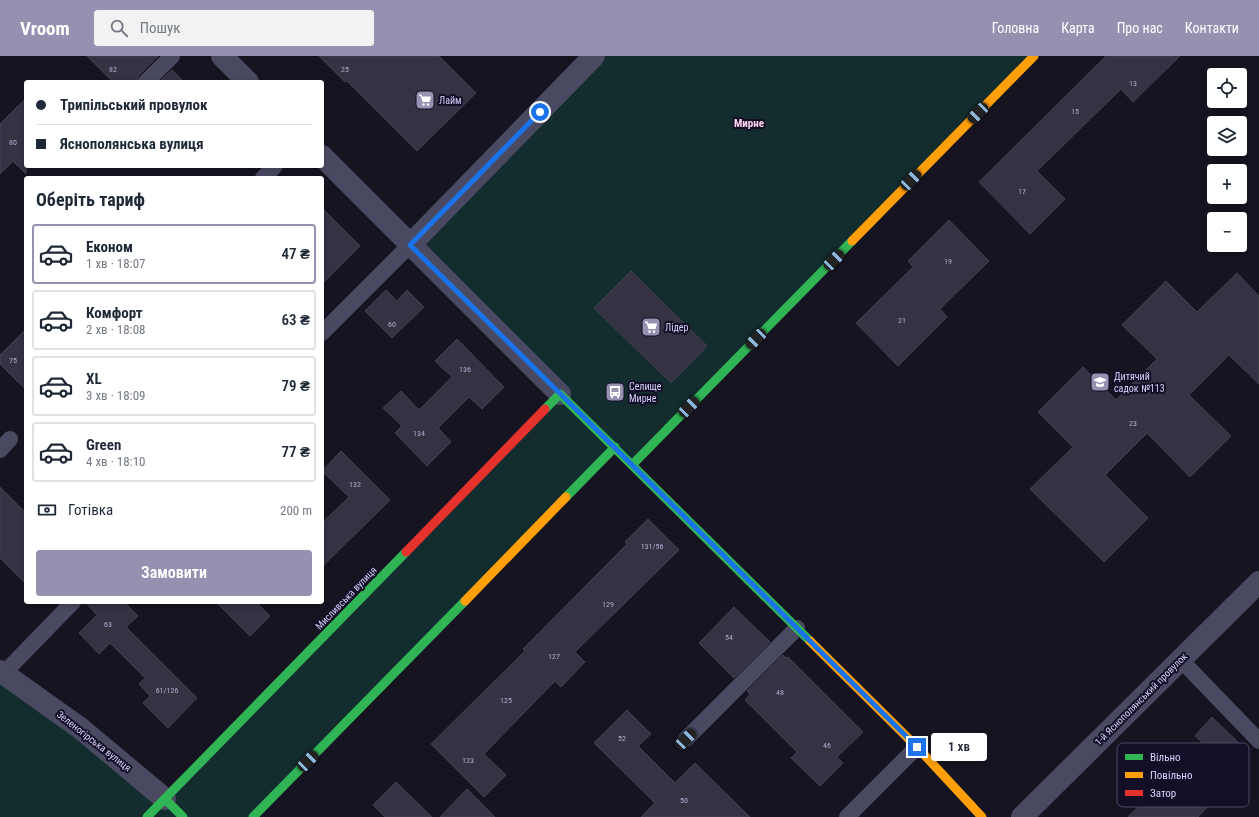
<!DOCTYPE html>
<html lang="uk">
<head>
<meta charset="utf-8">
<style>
	:root { --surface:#fff; --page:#f2f2f3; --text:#1f2937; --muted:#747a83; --line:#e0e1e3; --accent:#9591b1 }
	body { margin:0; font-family:"Roboto Condensed",sans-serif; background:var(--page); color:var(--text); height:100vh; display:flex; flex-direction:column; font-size:15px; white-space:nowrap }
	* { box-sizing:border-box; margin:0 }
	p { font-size:13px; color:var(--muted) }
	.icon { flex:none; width:22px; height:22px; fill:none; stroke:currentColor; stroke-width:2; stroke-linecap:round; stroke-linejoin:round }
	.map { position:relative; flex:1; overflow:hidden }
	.sheet { position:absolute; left:24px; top:120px; width:300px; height:428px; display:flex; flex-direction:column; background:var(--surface); border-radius:4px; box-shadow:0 2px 6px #0003 }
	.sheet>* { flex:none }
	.hud { position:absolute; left:24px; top:24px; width:300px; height:88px; border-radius:4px; box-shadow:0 2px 6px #0003; display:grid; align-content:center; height:88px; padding:0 12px; background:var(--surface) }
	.buttons { position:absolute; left:1207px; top:12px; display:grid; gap:8px }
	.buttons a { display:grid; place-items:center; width:40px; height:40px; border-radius:4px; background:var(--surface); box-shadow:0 2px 6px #0003; font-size:20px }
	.end { position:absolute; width:18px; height:18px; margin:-9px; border:5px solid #1a73e8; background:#fff; box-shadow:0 0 0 2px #fff }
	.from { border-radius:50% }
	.bubble { position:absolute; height:28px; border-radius:4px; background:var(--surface); box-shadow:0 2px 6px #0003; font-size:13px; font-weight:600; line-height:28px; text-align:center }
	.car { position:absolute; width:12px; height:24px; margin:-12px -6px; border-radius:5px; box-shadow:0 0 3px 1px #0007; background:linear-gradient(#222 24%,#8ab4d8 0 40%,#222 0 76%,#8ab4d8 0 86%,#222 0) }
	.hud b { display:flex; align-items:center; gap:14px; height:38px; font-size:15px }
	.hud b+b { border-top:1px solid var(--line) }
	.hud i { width:10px; height:10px; background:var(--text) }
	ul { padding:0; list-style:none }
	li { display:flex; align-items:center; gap:12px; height:60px; margin:0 8px 6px; padding:0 4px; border:2px solid var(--line); border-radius:4px }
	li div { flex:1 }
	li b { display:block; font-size:15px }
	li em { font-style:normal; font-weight:600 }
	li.current { border-color:var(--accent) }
	li>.icon { width:36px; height:36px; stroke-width:1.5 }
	h2 { padding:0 12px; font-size:18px; line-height:48px }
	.pay { display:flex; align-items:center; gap:10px; height:44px; padding:0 12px; font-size:15px }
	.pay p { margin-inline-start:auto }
	.primary-button { display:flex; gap:8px; margin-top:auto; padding:8px 12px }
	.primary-button a { flex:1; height:46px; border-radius:4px; background:var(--accent); color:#fff; font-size:16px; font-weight:600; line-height:46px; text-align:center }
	header { display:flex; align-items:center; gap:24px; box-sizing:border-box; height:56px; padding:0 20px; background:var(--accent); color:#fff }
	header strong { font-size:19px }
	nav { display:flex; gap:22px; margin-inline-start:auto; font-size:14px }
	.search { width:280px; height:36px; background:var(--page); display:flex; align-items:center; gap:10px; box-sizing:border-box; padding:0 14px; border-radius:4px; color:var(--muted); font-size:15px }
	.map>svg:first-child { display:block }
	.green { fill:#132c2d }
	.building { fill:#343243; stroke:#433f54 }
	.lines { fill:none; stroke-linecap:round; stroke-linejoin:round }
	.lane { stroke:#4a4962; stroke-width:16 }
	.street { stroke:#4a4962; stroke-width:22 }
	.fast { stroke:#30b455; stroke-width:9 }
	.slow { stroke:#ff9f0a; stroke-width:9 }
	.jam { stroke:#e5322d; stroke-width:9 }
	.route { stroke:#1a73e8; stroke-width:5 }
	.labels { text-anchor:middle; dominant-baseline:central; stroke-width:4; stroke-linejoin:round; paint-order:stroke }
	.number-label { font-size:8px; fill:#b0acd0 }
	.poi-label { font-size:10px; fill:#d9d4ff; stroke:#130f26; text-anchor:start }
	.street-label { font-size:10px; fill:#d9d4ff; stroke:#130f26 }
	.neighbourhood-label { font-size:11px; font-weight:bold; fill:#ffd6f0; stroke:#130f26 }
	.key { fill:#130f26; stroke:#4e4a67; stroke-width:1 }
	.key-label { font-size:11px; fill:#d9d4ff }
</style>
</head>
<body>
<header>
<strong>Vroom</strong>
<div class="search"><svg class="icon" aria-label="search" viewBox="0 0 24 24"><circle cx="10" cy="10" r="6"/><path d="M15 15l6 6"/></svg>Пошук</div>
<nav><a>Головна</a><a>Карта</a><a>Про нас</a><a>Контакти</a></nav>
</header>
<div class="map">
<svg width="1259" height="761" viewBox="0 0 1259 761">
	<rect width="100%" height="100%" fill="#161421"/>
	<!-- green -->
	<path class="green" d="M594,0H1034L632,409L615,392L253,761H0V615L165,742L560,339L410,189Z"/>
	<!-- building -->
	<path class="building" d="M87,0H158L139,19L137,26H113Z
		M319,0H439L476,37L417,95L347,25L345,26Z
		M1106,0H1180L1133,46L1121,33L1037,115L1065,143L1030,178L979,126Z
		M172,14L184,26H159Z
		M26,42V118L13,105L0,118V68Z
		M322,152L360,190L322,228Z
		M949,164L989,205L940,253L947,261L898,310L856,267L913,211L908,205Z
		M631,215L707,290L671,327L594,252Z
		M1237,217L1259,240V328L1229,299L1189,339L1231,380L1190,421L1147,377L1105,419L1148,462L1104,506L1030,433L1073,391L1038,356L1083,311L1116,344L1157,303L1122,269L1166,225L1197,256Z
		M386,234L397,245L407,234L424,251L392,282L365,255Z
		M26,273V334L0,308V299Z
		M457,283L504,331L482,353L469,341L438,372L451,386L427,410L395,377L402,370L383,352L401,335L419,354L452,321L435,305Z
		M341,395L390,444L322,511V467L349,441L322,415Z
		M0,431L26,457V528L0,502Z
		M648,463L679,494L575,596L585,606L561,631L555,625L484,698L506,719L484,741L431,688L525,595L523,593L627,488L625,486Z
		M85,546H124L138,560L126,571L197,642L168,672L143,647L150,640L139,628L145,622L110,587L99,598L79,577L97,559Z
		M216,546H256L270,560L250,580Z
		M734,551L770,586L734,622L699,587Z
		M783,599L786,602L788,601L863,676L837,701L843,707L820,730L791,702L797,696L745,644L750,638L747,635Z
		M627,654L651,678L638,690L675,727L695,707L750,761H641L655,747L594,687Z
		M1212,661L1247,695L1206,738L1213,745L1198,761H1128L1202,686L1195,680Z
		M396,726L432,761H385L373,749Z
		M467,733L495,761H440Z"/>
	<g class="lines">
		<!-- lane -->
		<path class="lane" d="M146,26L172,0
			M263,122L275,110
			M322,277L410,189
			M0,394L10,383
			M1180,603L1259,685
			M4,617L73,546
			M686,683L797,572
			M847,761L917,691"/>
		<!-- street -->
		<path class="street" d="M222,0L248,26
			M322,100L560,338
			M410,189L594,0
			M0,615L80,672L165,743
			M1022,761L1259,526"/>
		<!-- fast -->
		<path class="fast" d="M545,353L560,338L810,585
			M632,409L852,185
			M566,441L615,391
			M165,743L183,761
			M147,761L406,496
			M253,761L465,545"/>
		<!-- slow -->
		<path class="slow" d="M852,185L1034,0
			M465,545L566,441
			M810,585L917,691L982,761"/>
		<!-- jam -->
		<path class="jam" d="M406,496L545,353"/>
	</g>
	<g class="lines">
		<!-- route -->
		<path class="route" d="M540,56L410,189L917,691"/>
	</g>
	<!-- icons -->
	<defs>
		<g id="supermarket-square" transform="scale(1)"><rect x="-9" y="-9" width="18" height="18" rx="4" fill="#9591b1" stroke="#130f26"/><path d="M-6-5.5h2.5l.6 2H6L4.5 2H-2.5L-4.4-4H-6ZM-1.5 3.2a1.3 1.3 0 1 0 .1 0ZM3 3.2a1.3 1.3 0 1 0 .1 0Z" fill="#fff"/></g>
		<g id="school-square" transform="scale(1)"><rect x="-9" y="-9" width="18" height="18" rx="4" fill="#9591b1" stroke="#130f26"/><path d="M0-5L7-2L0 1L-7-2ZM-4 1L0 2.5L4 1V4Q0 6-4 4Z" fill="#fff"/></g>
		<g id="bus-square" transform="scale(1)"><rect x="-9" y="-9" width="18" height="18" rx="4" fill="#9591b1" stroke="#130f26"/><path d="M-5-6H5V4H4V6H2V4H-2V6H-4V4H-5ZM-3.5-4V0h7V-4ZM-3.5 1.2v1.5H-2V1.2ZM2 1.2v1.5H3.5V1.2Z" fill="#fff"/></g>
	</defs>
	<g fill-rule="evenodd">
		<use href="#supermarket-square" x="425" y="44"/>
		<use href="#supermarket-square" x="651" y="271"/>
		<use href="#school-square" x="1100" y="326"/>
		<use href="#bus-square" x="615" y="336"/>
	</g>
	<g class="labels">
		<!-- number labels -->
		<g class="number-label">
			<text x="113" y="13">82</text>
			<text x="345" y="13">25</text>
			<text x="1133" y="27">13</text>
			<text x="1075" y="55">15</text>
			<text x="13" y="86">80</text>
			<text x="1022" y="135">17</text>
			<text x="948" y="205">19</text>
			<text x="902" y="264">21</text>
			<text x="392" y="268">60</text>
			<text x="13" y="304">75</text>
			<text x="465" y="313">136</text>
			<text x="1133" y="367">23</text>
			<text x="419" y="377">134</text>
			<text x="355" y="428">132</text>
			<text x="652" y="490">131/56</text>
			<text x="608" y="548">129</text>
			<text x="108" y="568">63</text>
			<text x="729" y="581">54</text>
			<text x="554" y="600">127</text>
			<text x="167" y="634">61/126</text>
			<text x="780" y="636">48</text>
			<text x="506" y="644">125</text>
			<text x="622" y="682">52</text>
			<text x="827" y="689">46</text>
			<text x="468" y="704">123</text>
			<text x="684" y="744">50</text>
		</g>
		<!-- poi labels -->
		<g class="poi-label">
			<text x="439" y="44">Лайм</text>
			<text x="665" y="271">Лідер</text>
			<text x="1114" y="320">Дитячий<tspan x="1114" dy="12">садок №113</tspan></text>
			<text x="629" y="330">Селище<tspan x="629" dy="12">Мирне</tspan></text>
		</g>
		<!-- street labels -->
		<g class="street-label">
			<text transform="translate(346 542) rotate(-46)">Мисливська вулиця</text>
			<text transform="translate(1141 643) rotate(-45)">1-й Яснополянський провулок</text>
			<text transform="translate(94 685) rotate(38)">Зеленогірська вулиця</text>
		</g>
		<!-- neighbourhood labels -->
		<g class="neighbourhood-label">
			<text x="749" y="67">Мирне</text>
		</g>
	</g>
	<!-- legend -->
	<rect x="1117" y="687" width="132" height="64" rx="6" class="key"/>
	<rect x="1125" y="698" width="18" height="6" fill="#30b455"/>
	<rect x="1125" y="716" width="18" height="6" fill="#ff9f0a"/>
	<rect x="1125" y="734" width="18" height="6" fill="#e5322d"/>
	<g class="key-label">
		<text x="1150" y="705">Вільно</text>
		<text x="1150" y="723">Повільно</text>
		<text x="1150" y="741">Затор</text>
	</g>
</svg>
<div class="buttons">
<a><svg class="icon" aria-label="locate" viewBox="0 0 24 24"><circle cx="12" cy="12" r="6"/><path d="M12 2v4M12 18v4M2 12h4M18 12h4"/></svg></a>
<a><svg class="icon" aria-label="layers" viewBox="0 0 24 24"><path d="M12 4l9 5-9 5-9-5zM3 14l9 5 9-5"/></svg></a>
<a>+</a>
<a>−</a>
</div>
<i class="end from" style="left:540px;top:56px"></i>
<i class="end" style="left:917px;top:691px"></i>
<div class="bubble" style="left:931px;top:677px;width:56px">1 хв</div>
<i class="car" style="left:978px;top:57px;rotate:224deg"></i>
<i class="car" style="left:911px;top:124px;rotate:44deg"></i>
<i class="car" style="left:834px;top:204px;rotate:44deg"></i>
<i class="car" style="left:756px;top:283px;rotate:224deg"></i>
<i class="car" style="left:689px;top:351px;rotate:44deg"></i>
<i class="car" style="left:686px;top:683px;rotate:45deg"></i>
<i class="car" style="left:308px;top:705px;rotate:44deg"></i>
<div class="hud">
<b><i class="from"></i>Трипільський провулок</b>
<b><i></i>Яснополянська вулиця</b>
</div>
<section class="sheet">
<h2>Оберіть тариф</h2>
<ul>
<li class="current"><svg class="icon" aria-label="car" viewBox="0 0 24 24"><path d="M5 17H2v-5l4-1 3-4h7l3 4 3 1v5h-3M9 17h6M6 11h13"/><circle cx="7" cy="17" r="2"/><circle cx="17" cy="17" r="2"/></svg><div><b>Економ</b><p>1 хв · 18:07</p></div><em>47 ₴</em></li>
<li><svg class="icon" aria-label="car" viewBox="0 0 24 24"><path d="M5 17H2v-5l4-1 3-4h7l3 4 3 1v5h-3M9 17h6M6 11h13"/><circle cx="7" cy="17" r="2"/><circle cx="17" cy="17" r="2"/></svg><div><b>Комфорт</b><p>2 хв · 18:08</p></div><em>63 ₴</em></li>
<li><svg class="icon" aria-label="car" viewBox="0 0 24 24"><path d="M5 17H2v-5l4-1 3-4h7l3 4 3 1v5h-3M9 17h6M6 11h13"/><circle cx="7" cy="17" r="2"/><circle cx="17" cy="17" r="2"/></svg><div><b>XL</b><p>3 хв · 18:09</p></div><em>79 ₴</em></li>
<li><svg class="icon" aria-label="car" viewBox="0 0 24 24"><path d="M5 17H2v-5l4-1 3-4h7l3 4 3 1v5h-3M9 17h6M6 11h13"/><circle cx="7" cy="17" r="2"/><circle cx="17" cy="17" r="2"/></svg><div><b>Green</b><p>4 хв · 18:10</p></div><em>77 ₴</em></li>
</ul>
<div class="pay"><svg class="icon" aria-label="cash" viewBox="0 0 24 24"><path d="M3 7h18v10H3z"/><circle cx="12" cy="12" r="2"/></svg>Готівка<p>200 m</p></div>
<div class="primary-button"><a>Замовити</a></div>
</section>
</div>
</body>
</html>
